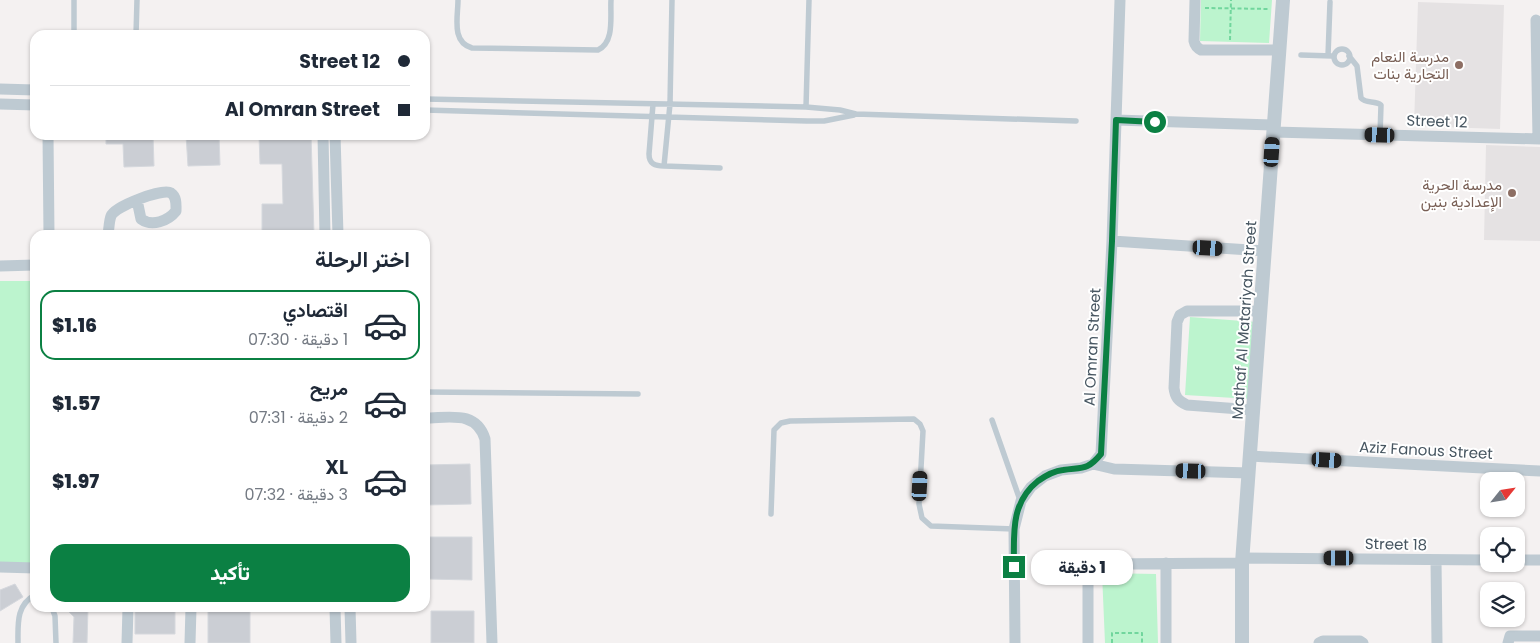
<!DOCTYPE html>
<html lang="ar">
<head>
<meta charset="utf-8">
<style>
	:root { --surface:#fff; --page:#f2f2f3; --text:#1f2937; --muted:#747a83; --line:#e0e1e3; --accent:#0b8043 }
	body { margin:0; font-family:Poppins,Vazirmatn,sans-serif; background:var(--page); color:var(--text); direction:rtl; height:100vh; display:flex; flex-direction:column; font-size:19px; white-space:nowrap }
	* { box-sizing:border-box; margin:0 }
	p { font-size:16px; color:var(--muted) }
	.icon { flex:none; width:28px; height:28px; fill:none; stroke:currentColor; stroke-width:2; stroke-linecap:round; stroke-linejoin:round }
	.map { position:relative; flex:1; overflow:hidden; direction:ltr }
	.sheet { position:absolute; left:30px; top:230px; width:400px; height:382px; display:flex; flex-direction:column; background:var(--surface); border-radius:15px; box-shadow:0 1px 4px #0004; direction:rtl }
	.sheet>* { flex:none }
	.hud { position:absolute; left:30px; top:30px; width:400px; height:110px; border-radius:15px; box-shadow:0 1px 4px #0004; direction:rtl; display:grid; align-content:center; height:110px; padding:0 20px; background:var(--surface) }
	.needle { width:32px; rotate:60deg }
	.buttons { position:absolute; left:1480px; top:472px; display:grid; gap:10px }
	.buttons a { display:grid; place-items:center; width:45px; height:45px; border-radius:10px; background:var(--surface); box-shadow:0 1px 4px #0004; font-size:25px }
	.end { position:absolute; width:22px; height:22px; margin:-11px; border:6px solid #0b8043; background:#fff; box-shadow:0 0 0 2px #fff }
	.from { border-radius:50% }
	.bubble { position:absolute; height:35px; border-radius:15px; background:var(--surface); box-shadow:0 1px 4px #0004; font-size:16px; font-weight:800; line-height:35px; text-align:center; direction:rtl }
	.car { position:absolute; width:15px; height:30px; margin:-15px -8px; border-radius:6px; box-shadow:0 0 4px 1px #0007; background:linear-gradient(#222 24%,#8ab4d8 0 40%,#222 0 76%,#8ab4d8 0 86%,#222 0) }
	.hud b { display:flex; align-items:center; gap:18px; height:48px; font-size:19px }
	.hud b+b { border-top:1px solid var(--line) }
	.hud i { width:12px; height:12px; background:var(--text) }
	ul { padding:0; list-style:none }
	li { display:flex; align-items:center; gap:15px; height:70px; margin:0 10px 8px; padding:0 10px; border:2px solid transparent; border-radius:15px }
	li div { flex:1 }
	li b { display:block; font-size:19px }
	li em { font-style:normal; font-weight:800 }
	li.on { border-color:var(--accent) }
	li>.icon { width:45px; height:45px; stroke-width:1.5 }
	h2 { padding:0 20px; font-size:22px; line-height:60px }
	.cta { display:flex; gap:10px; margin-top:auto; padding:10px 20px }
	.cta a { flex:1; height:58px; border-radius:15px; background:var(--accent); color:#fff; font-size:20px; font-weight:800; line-height:58px; text-align:center }
	.map>svg:first-child { display:block }
	.education { fill:#e5e2e3 }
	.green { fill:#bcf4ce }
	.building { fill:#cbced4; stroke:#d5d8dd }
	.lines { fill:none; stroke-linecap:round; stroke-linejoin:round }
	.path { stroke:#71d69d; stroke-width:2; stroke-dasharray:4 2.5; stroke-linecap:butt }
	.service { stroke:#becad2; stroke-width:5.5 }
	.minor { stroke:#becad2; stroke-width:11 }
	.tertiary { stroke:#becad2; stroke-width:14 }
	.route { stroke:#0b8043; stroke-width:6 }
	.education-dot { fill:#8d6e63; stroke:#fff; stroke-width:2 }
	.labels { text-anchor:middle; dominant-baseline:central; stroke-width:4; stroke-linejoin:round; paint-order:stroke }
	.education-label { font-size:15px; fill:#785e54; stroke:#fff; text-anchor:end }
	.street-label { font-size:15px; fill:#475661; stroke:#fff }
</style>
</head>
<body>
<div class="map">
<svg width="1540" height="643" viewBox="0 0 1540 643">
	<rect width="100%" height="100%" fill="#f4f1f1"/>
	<!-- education -->
	<path class="education" d="M1418,2L1504,5L1500,129L1414,126Z
		M1486,145L1540,147V241L1484,240Z"/>
	<!-- green -->
	<path class="green" d="M1201,0H1272L1269,43L1200,41Z
		M0,281H33L35,283V566L0,565Z
		M1190,317L1256,322L1251,399L1185,395Z
		M1102,573L1156,574L1158,643H1105Z"/>
	<!-- building -->
	<path class="building" d="M106,135H153L154,166L124,167L123,144H106Z
		M186,135H219L220,165L188,166Z
		M259,135H311L314,235H262V204H283L282,164H260Z
		M470,464L471,504L426,505L425,465Z
		M429,537H472V580L428,579Z
		M15,584L23,597L0,611V590Z
		M65,608H88L87,643H73L74,617Z
		M135,608H175V634H135Z
		M208,608H250V643H208Z
		M431,611H474V643H431Z"/>
	<g class="lines">
		<!-- path -->
		<path class="path" d="M1205,8L1270,9
			M1230,40L1231,0
			M1112,643V633H1142V643"/>
		<!-- service -->
		<path class="service" d="M458,0C458,17 451,42 472,48L598,50C615,42 610,16 611,0
			M74,35V0
			M136,35L137,0
			M1334 57a8 8 0 1 1 16 0a8 8 0 1 1-16 0Z
			M1301,55L1332,56
			M1328,56L1330,2
			M1349,56L1357,66L1361,98C1366,104 1375,100 1381,105L1380,135
			M425,99L806,107L840,110L856,114L1076,121
			M653,104L649,154C649,164 655,166 664,166L720,168
			M806,107L809,0
			M425,110L807,121H824L854,115
			M664,166L670,104L672,0
			M425,392L638,394
			M992,420L1020,500
			M771,514L774,430L781,423L790,421L914,419L920,424L923,431L919,504L922,518L931,526L1014,529
			M52,608L55,616L56,643
			M18,643C18,624 16,605 35,595"/>
		<!-- minor -->
		<path class="minor" d="M1195,0L1194,41C1195,46 1197,48 1201,50H1279
			M1536,20L1538,139
			M0,89L35,90
			M0,104L35,105
			M1116,120L1274,125
			M1274,132L1540,139
			M48,135L49,235
			M323,135L325,235
			M335,135L338,235
			M108,235C109,229 109,221 111,216C115,206 163,188 171,193C177,197 176,205 176,211C168,221 152,227 141,219L137,200
			M1112,241L1265,251
			M0,266L35,265
			M1253,410L1187,405C1178,401 1175,397 1174,388L1177,322L1180,315L1187,311H1260
			M425,418C449,418 476,410 485,439L492,643
			M1250,456L1540,471
			M1093,464L1114,469L1249,473
			M1243,558L1489,560
			M1436,560L1437,643
			M1516,560H1540
			M1166,563V643
			M0,567L35,568
			M335,608L336,643
			M350,608L351,643
			M127,643L128,608
			M190,643L191,608
			M1015,643L1014,529L1021,501L1031,487L1045,476L1061,470L1081,468L1093,464L1101,454L1112,241L1120,0
			M1088,643V577L1091,569L1098,564L1242,563
			M1319,643L1323,641H1360L1363,643
			M1508,643L1510,636H1540"/>
		<!-- tertiary -->
		<path class="tertiary" d="M1242,643V563L1283,0"/>
	</g>
	<g class="lines">
		<!-- route -->
		<path class="route" d="M1014,567C1014,535 1010,503 1038,481C1045,476 1054,471 1063,470C1082,467 1087,471 1101,454L1112,241L1116,120L1155,122"/>
	</g>
	<!-- markers -->
	<g class="education-dot">
		<circle cx="1459" cy="65" r="5"/>
		<circle cx="1512" cy="193" r="5"/>
	</g>
	<g class="labels">
		<!-- education labels -->
		<g class="education-label">
			<text x="1449" y="56">مدرسة النعام<tspan x="1449" dy="17">التجارية بنات</tspan></text>
			<text x="1502" y="184">مدرسة الحرية<tspan x="1502" dy="17">الإعدادية بنين</tspan></text>
		</g>
		<!-- street labels -->
		<g class="street-label">
			<text transform="translate(1437 121) rotate(2)">Street 12</text>
			<text transform="translate(1244 320) rotate(-86)">Mathaf Al Matariyah Street</text>
			<text transform="translate(1092 347) rotate(-87)">Al Omran Street</text>
			<text transform="translate(1426 450) rotate(3)">Aziz Fanous Street</text>
			<text transform="translate(1396 544) rotate(1)">Street 18</text>
		</g>
	</g>
</svg>
<div class="buttons">
<a><svg class="needle" viewBox="-14 -14 28 28"><path d="M0-13l5 13h-10z" fill="#e53935"/><path d="M0 13l5-13h-10z" fill="#747a83"/></svg></a>
<a><svg class="icon" aria-label="locate" viewBox="0 0 24 24"><circle cx="12" cy="12" r="6"/><path d="M12 2v4M12 18v4M2 12h4M18 12h4"/></svg></a>
<a><svg class="icon" aria-label="layers" viewBox="0 0 24 24"><path d="M12 4l9 5-9 5-9-5zM3 14l9 5 9-5"/></svg></a>
</div>
<i class="end from" style="left:1155px;top:122px"></i>
<i class="end" style="left:1014px;top:567px"></i>
<div class="bubble" style="left:1031px;top:550px;width:102px">1 دقيقة</div>
<i class="car" style="left:1380px;top:135px;rotate:272deg"></i>
<i class="car" style="left:1272px;top:152px;rotate:4deg"></i>
<i class="car" style="left:1208px;top:248px;rotate:93deg"></i>
<i class="car" style="left:1327px;top:460px;rotate:93deg"></i>
<i class="car" style="left:1191px;top:471px;rotate:272deg"></i>
<i class="car" style="left:920px;top:486px;rotate:3deg"></i>
<i class="car" style="left:1339px;top:558px;rotate:270deg"></i>
<div class="hud">
<b><i class="from"></i>Street 12</b>
<b><i></i>Al Omran Street</b>
</div>
<section class="sheet">
<h2>اختر الرحلة</h2>
<ul>
<li class="on"><svg class="icon" aria-label="car" viewBox="0 0 24 24"><path d="M5 17H2v-5l4-1 3-4h7l3 4 3 1v5h-3M9 17h6M6 11h13"/><circle cx="7" cy="17" r="2"/><circle cx="17" cy="17" r="2"/></svg><div><b>اقتصادي</b><p>1 دقيقة · 07:30</p></div><em>$1.16</em></li>
<li><svg class="icon" aria-label="car" viewBox="0 0 24 24"><path d="M5 17H2v-5l4-1 3-4h7l3 4 3 1v5h-3M9 17h6M6 11h13"/><circle cx="7" cy="17" r="2"/><circle cx="17" cy="17" r="2"/></svg><div><b>مريح</b><p>2 دقيقة · 07:31</p></div><em>$1.57</em></li>
<li><svg class="icon" aria-label="car" viewBox="0 0 24 24"><path d="M5 17H2v-5l4-1 3-4h7l3 4 3 1v5h-3M9 17h6M6 11h13"/><circle cx="7" cy="17" r="2"/><circle cx="17" cy="17" r="2"/></svg><div><b>XL</b><p>3 دقيقة · 07:32</p></div><em>$1.97</em></li>
</ul>
<div class="cta"><a>تأكيد</a></div>
</section>
</div>
</body>
</html>
